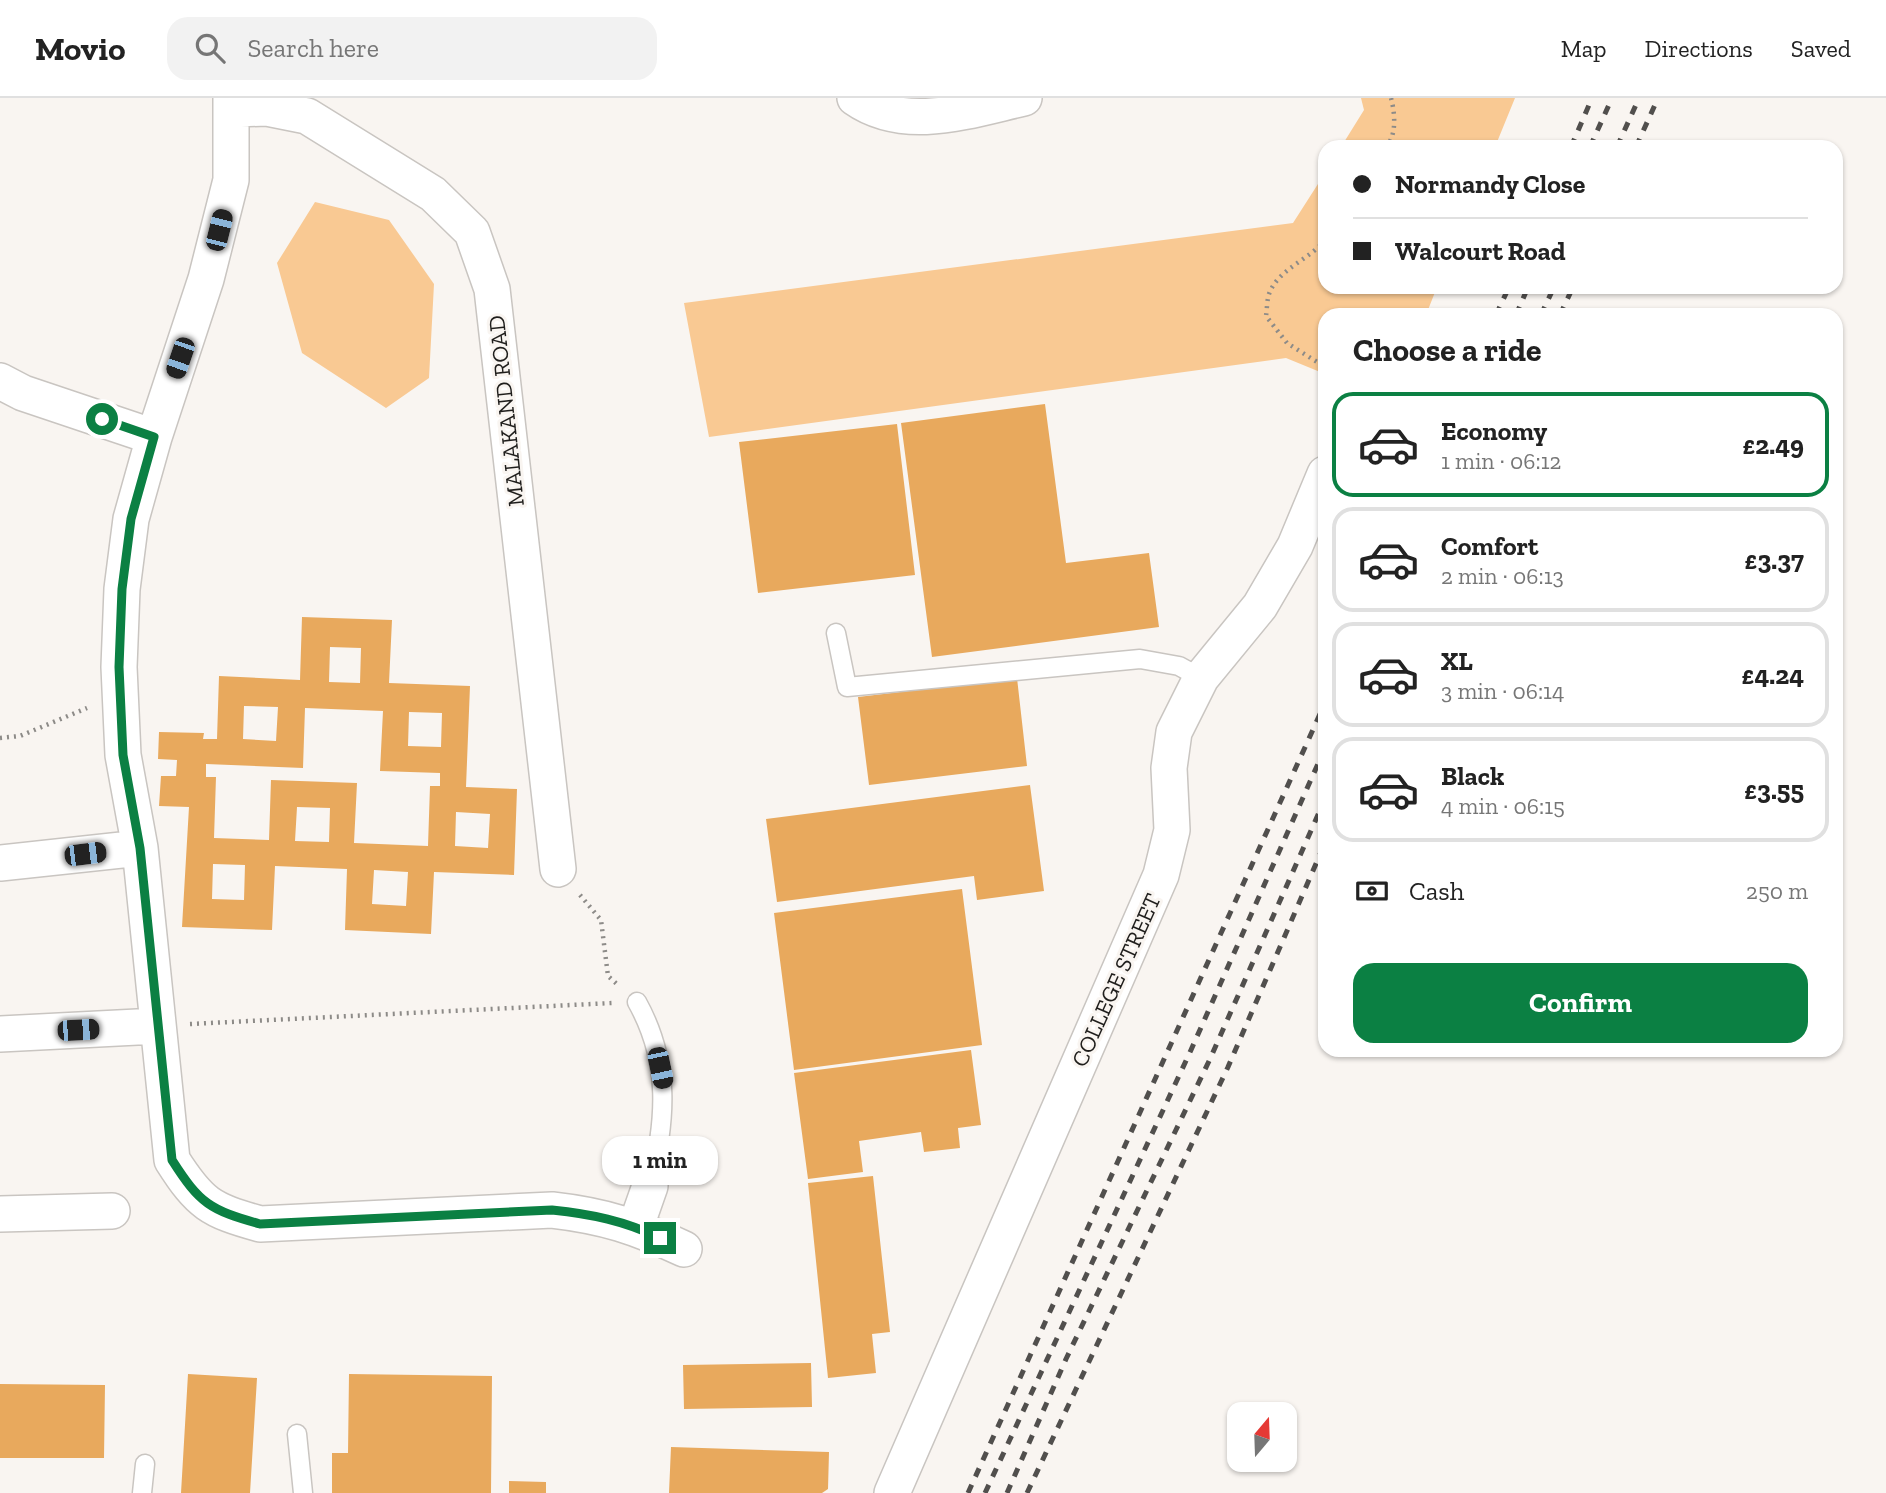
<!DOCTYPE html>
<html lang="en">
<head>
<meta charset="utf-8">
<style>
	:root { --surface:#fff; --page:#f2f2f2; --text:#222; --muted:#767676; --line:#e0e0e0; --accent:#0b8043 }
	body { margin:0; font-family:"Zilla Slab",serif; background:var(--page); color:var(--text); height:100vh; display:flex; flex-direction:column; font-size:26px; white-space:nowrap }
	* { box-sizing:border-box; margin:0 }
	p { font-size:23px; color:var(--muted) }
	.icon { flex:none; width:38px; height:38px; fill:none; stroke:currentColor; stroke-width:2; stroke-linecap:round; stroke-linejoin:round }
	.map { position:relative; flex:1; overflow:hidden }
	.panel { position:absolute; left:1318px; top:210px; width:525px; height:749px; display:flex; flex-direction:column; background:var(--surface); border-radius:21px; box-shadow:0 2px 5px #0004 }
	.panel>* { flex:none }
	.guide { position:absolute; left:1318px; top:42px; width:525px; height:154px; border-radius:21px; box-shadow:0 2px 5px #0004; display:grid; align-content:center; height:154px; padding:0 35px; background:var(--surface) }
	.needle { width:46px; rotate:19deg }
	.controls { position:absolute; left:1227px; top:1304px; display:grid; gap:14px }
	.controls a { display:grid; place-items:center; width:70px; height:70px; border-radius:14px; background:var(--surface); box-shadow:0 2px 5px #0004; font-size:35px }
	.end { position:absolute; width:32px; height:32px; margin:-16px; border:9px solid #0b8043; background:#fff; box-shadow:0 0 0 4px #fff }
	.from { border-radius:50% }
	.bubble { position:absolute; height:49px; border-radius:21px; background:var(--surface); box-shadow:0 2px 5px #0004; font-size:23px; font-weight:800; line-height:49px; text-align:center }
	.car { position:absolute; width:21px; height:42px; margin:-21px -10px; border-radius:9px; box-shadow:0 0 5px 2px #0007; background:linear-gradient(#222 24%,#8ab4d8 0 40%,#222 0 76%,#8ab4d8 0 86%,#222 0) }
	.guide b { display:flex; align-items:center; gap:24px; height:66px; font-size:26px }
	.guide b+b { border-top:2px solid var(--line) }
	.guide i { width:18px; height:18px; background:var(--text) }
	ul { padding:0; list-style:none }
	li { display:flex; align-items:center; gap:21px; height:105px; margin:0 14px 10px; padding:0 21px; border:4px solid var(--line); border-radius:21px }
	li div { flex:1 }
	li b { display:block; font-size:26px }
	li em { font-style:normal; font-weight:800 }
	li.active { border-color:var(--accent) }
	li>.icon { width:63px; height:63px; stroke-width:1.5 }
	h2 { padding:0 35px; font-size:32px; line-height:84px }
	.pay { display:flex; align-items:center; gap:18px; height:77px; padding:0 35px; font-size:26px }
	.pay p { margin-inline-start:auto }
	.button { display:flex; gap:14px; margin-top:auto; padding:14px 35px }
	.button a { flex:1; height:80px; border-radius:21px; background:var(--accent); color:#fff; font-size:28px; font-weight:800; line-height:80px; text-align:center }
	header { display:flex; align-items:center; gap:42px; box-sizing:border-box; height:98px; padding:0 35px; background:var(--surface); border-bottom:2px solid var(--line) }
	header strong { font-size:33px }
	nav { display:flex; gap:38px; margin-inline-start:auto; font-size:24px }
	.search { width:490px; height:63px; background:var(--page); display:flex; align-items:center; gap:18px; box-sizing:border-box; padding:0 24px; border-radius:21px; color:var(--muted); font-size:26px }
	.map>svg:first-child { display:block }
	.green { fill:#f9c993 }
	.building { fill:#e8a95d; fill-rule:evenodd }
	.lines { fill:none; stroke-linecap:round; stroke-linejoin:round }
	.service-casing { stroke:#c9c5c1; stroke-width:21 }
	.minor-casing { stroke:#c9c5c1; stroke-width:38 }
	.path { stroke:#8d8b88; stroke-width:4.5; stroke-dasharray:2 5; stroke-linecap:butt }
	.service { stroke:#fff; stroke-width:18 }
	.minor { stroke:#fff; stroke-width:35 }
	.rail { stroke:#514f4d; stroke-width:5; stroke-dasharray:9 9; stroke-linecap:butt }
	.route { stroke:#0b8043; stroke-width:9 }
	.labels { text-anchor:middle; dominant-baseline:central; stroke-width:6; stroke-linejoin:round; paint-order:stroke }
	.street-label { font-size:23px; fill:#1f1e1c; stroke:#f9f5f1 }
</style>
</head>
<body>
<header>
<strong>Movio</strong>
<div class="search"><svg class="icon" aria-label="search" viewBox="0 0 24 24"><circle cx="10" cy="10" r="6"/><path d="M15 15l6 6"/></svg>Search here</div>
<nav><a>Map</a><a>Directions</a><a>Saved</a></nav>
</header>
<div class="map">
<svg width="1886" height="1395" viewBox="0 0 1886 1395">
	<rect width="100%" height="100%" fill="#f9f5f1"/>
	<!-- green -->
	<path class="green" d="M1361,0H1515L1495,49H1341L1364,12Z
		M1325,75V189H1437L1426,217H1325V276L1286,260L709,339L684,205L1293,125Z
		M315,104L389,122L434,186L429,280L386,310L302,255L277,165Z"/>
	<!-- building -->
	<path class="building" d="M1045,306L1066,465L1149,455L1159,529L932,559L901,325Z
		M897,326L915,477L758,495L739,344Z
		M302,519L392,522L389,585L470,588L466,689L517,691L514,777L434,774L431,836L345,832L347,771L275,768L272,832L182,829L189,709L159,708L161,678H176L177,662L158,661L159,634L204,635L203,641H217L219,578L300,582ZM330,549L361,550L360,585L329,584ZM244,608L278,609L276,643L243,641ZM305,610L383,613L380,673L440,675V688H430L428,748L354,745L357,685L271,682L269,742L214,740L216,679H206V666L303,670ZM409,614L442,615L441,649L408,648ZM297,709L330,710L329,744L295,743ZM456,714L490,716L488,750L455,748ZM213,766L245,767L244,802L212,801ZM374,772L408,774L406,808L372,806Z
		M1017,580L1027,668L869,687L858,599Z
		M1030,687L1044,793L977,802L974,778L777,804L766,721Z
		M962,791L982,947L794,972L774,815Z
		M971,952L981,1027L958,1030L960,1050L924,1054L921,1034L859,1043L863,1074L808,1081L794,975Z
		M873,1078L890,1234L872,1236L876,1275L828,1280L808,1085Z
		M811,1265L812,1309L684,1311L683,1267Z
		M188,1276L257,1280L250,1395H181Z
		M349,1276L492,1278L491,1395H332V1355H348Z
		M0,1286L105,1287L104,1360H0Z
		M671,1349L829,1354L828,1391L822,1395H669Z
		M509,1383L546,1384V1395H509Z"/>
	<g class="lines">
		<!-- service casing -->
		<g class="service-casing">
			<path id="service" d="M836,535L847,589L1140,561L1179,568L1201,580
				M637,904C671,965 666,1023 650,1088
				M297,1336L303,1395
				M142,1395L145,1366"/>
		</g>
		<!-- minor casing -->
		<g class="minor-casing">
			<path id="minor" d="M231,0V82L206,181L154,339L131,421L122,491L119,569L123,657L140,750L172,1062C200,1106 210,1112 260,1126L552,1112C605,1118 637,1129 684,1151
				M855,0C905,35 970,12 1024,0
				M233,11L267,10L307,18L433,96L472,134L492,191L558,771
				M0,283L23,295L154,339
				M0,765L140,750
				M0,936L157,928
				M0,1116L112,1113
				M636,1128L650,1088
				M892,1395L1161,777L1172,732L1169,670L1174,634L1201,580L1260,508L1295,448L1325,376"/>
		</g>
		<!-- path -->
		<path class="path" d="M1386,49C1397,37 1395,15 1391,0
			M1325,142C1309,162 1278,171 1269,196C1267,202 1267,211 1266,218L1287,245L1325,269
			M0,640L20,638L87,610
			M580,797L601,822L608,878L618,887
			M190,926L612,905"/>
		<!-- service -->
		<use href="#service" class="service"/>
		<!-- minor -->
		<use href="#minor" class="minor"/>
		<!-- rail -->
		<path class="rail" d="M1571,49L1592,0
			M1590,49L1612,0
			M1617,49L1639,0
			M1636,49L1658,0
			M1496,217L1509,189
			M1516,217L1528,189
			M1541,217L1554,189
			M1560,217L1573,189
			M968,1395L1325,605
			M985,1395L1191,952L1325,650
			M1007,1395L1066,1261L1210,961L1325,701
			M1027,1395L1228,969L1325,745"/>
	</g>
	<g class="lines">
		<!-- route -->
		<path class="route" d="M102,321L154,339L131,421L122,491L119,569L123,657L140,750L172,1062C200,1106 210,1112 260,1126L552,1112C591,1116 625,1123 660,1140"/>
	</g>
	<g class="labels">
		<!-- street labels -->
		<g class="street-label">
			<text transform="translate(506 313) rotate(-96)">MALAKAND ROAD</text>
			<text transform="translate(1116 882) rotate(-66)">COLLEGE STREET</text>
		</g>
	</g>
</svg>
<div class="controls">
<a><svg class="needle" viewBox="-14 -14 28 28"><path d="M0-13l5 13h-10z" fill="#e53935"/><path d="M0 13l5-13h-10z" fill="#767676"/></svg></a>
</div>
<i class="end from" style="left:102px;top:321px"></i>
<i class="end" style="left:660px;top:1140px"></i>
<div class="bubble" style="left:602px;top:1038px;width:116px">1 min</div>
<i class="car" style="left:219px;top:132px;rotate:14deg"></i>
<i class="car" style="left:180px;top:260px;rotate:199deg"></i>
<i class="car" style="left:85px;top:756px;rotate:83deg"></i>
<i class="car" style="left:78px;top:932px;rotate:87deg"></i>
<i class="car" style="left:660px;top:970px;rotate:168deg"></i>
<div class="guide">
<b><i class="from"></i>Normandy Close</b>
<b><i></i>Walcourt Road</b>
</div>
<section class="panel">
<h2>Choose a ride</h2>
<ul>
<li class="active"><svg class="icon" aria-label="car" viewBox="0 0 24 24"><path d="M5 17H2v-5l4-1 3-4h7l3 4 3 1v5h-3M9 17h6M6 11h13"/><circle cx="7" cy="17" r="2"/><circle cx="17" cy="17" r="2"/></svg><div><b>Economy</b><p>1 min · 06:12</p></div><em>£2.49</em></li>
<li><svg class="icon" aria-label="car" viewBox="0 0 24 24"><path d="M5 17H2v-5l4-1 3-4h7l3 4 3 1v5h-3M9 17h6M6 11h13"/><circle cx="7" cy="17" r="2"/><circle cx="17" cy="17" r="2"/></svg><div><b>Comfort</b><p>2 min · 06:13</p></div><em>£3.37</em></li>
<li><svg class="icon" aria-label="car" viewBox="0 0 24 24"><path d="M5 17H2v-5l4-1 3-4h7l3 4 3 1v5h-3M9 17h6M6 11h13"/><circle cx="7" cy="17" r="2"/><circle cx="17" cy="17" r="2"/></svg><div><b>XL</b><p>3 min · 06:14</p></div><em>£4.24</em></li>
<li><svg class="icon" aria-label="car" viewBox="0 0 24 24"><path d="M5 17H2v-5l4-1 3-4h7l3 4 3 1v5h-3M9 17h6M6 11h13"/><circle cx="7" cy="17" r="2"/><circle cx="17" cy="17" r="2"/></svg><div><b>Black</b><p>4 min · 06:15</p></div><em>£3.55</em></li>
</ul>
<div class="pay"><svg class="icon" aria-label="cash" viewBox="0 0 24 24"><path d="M3 7h18v10H3z"/><circle cx="12" cy="12" r="2"/></svg>Cash<p>250 m</p></div>
<div class="button"><a>Confirm</a></div>
</section>
</div>
</body>
</html>
